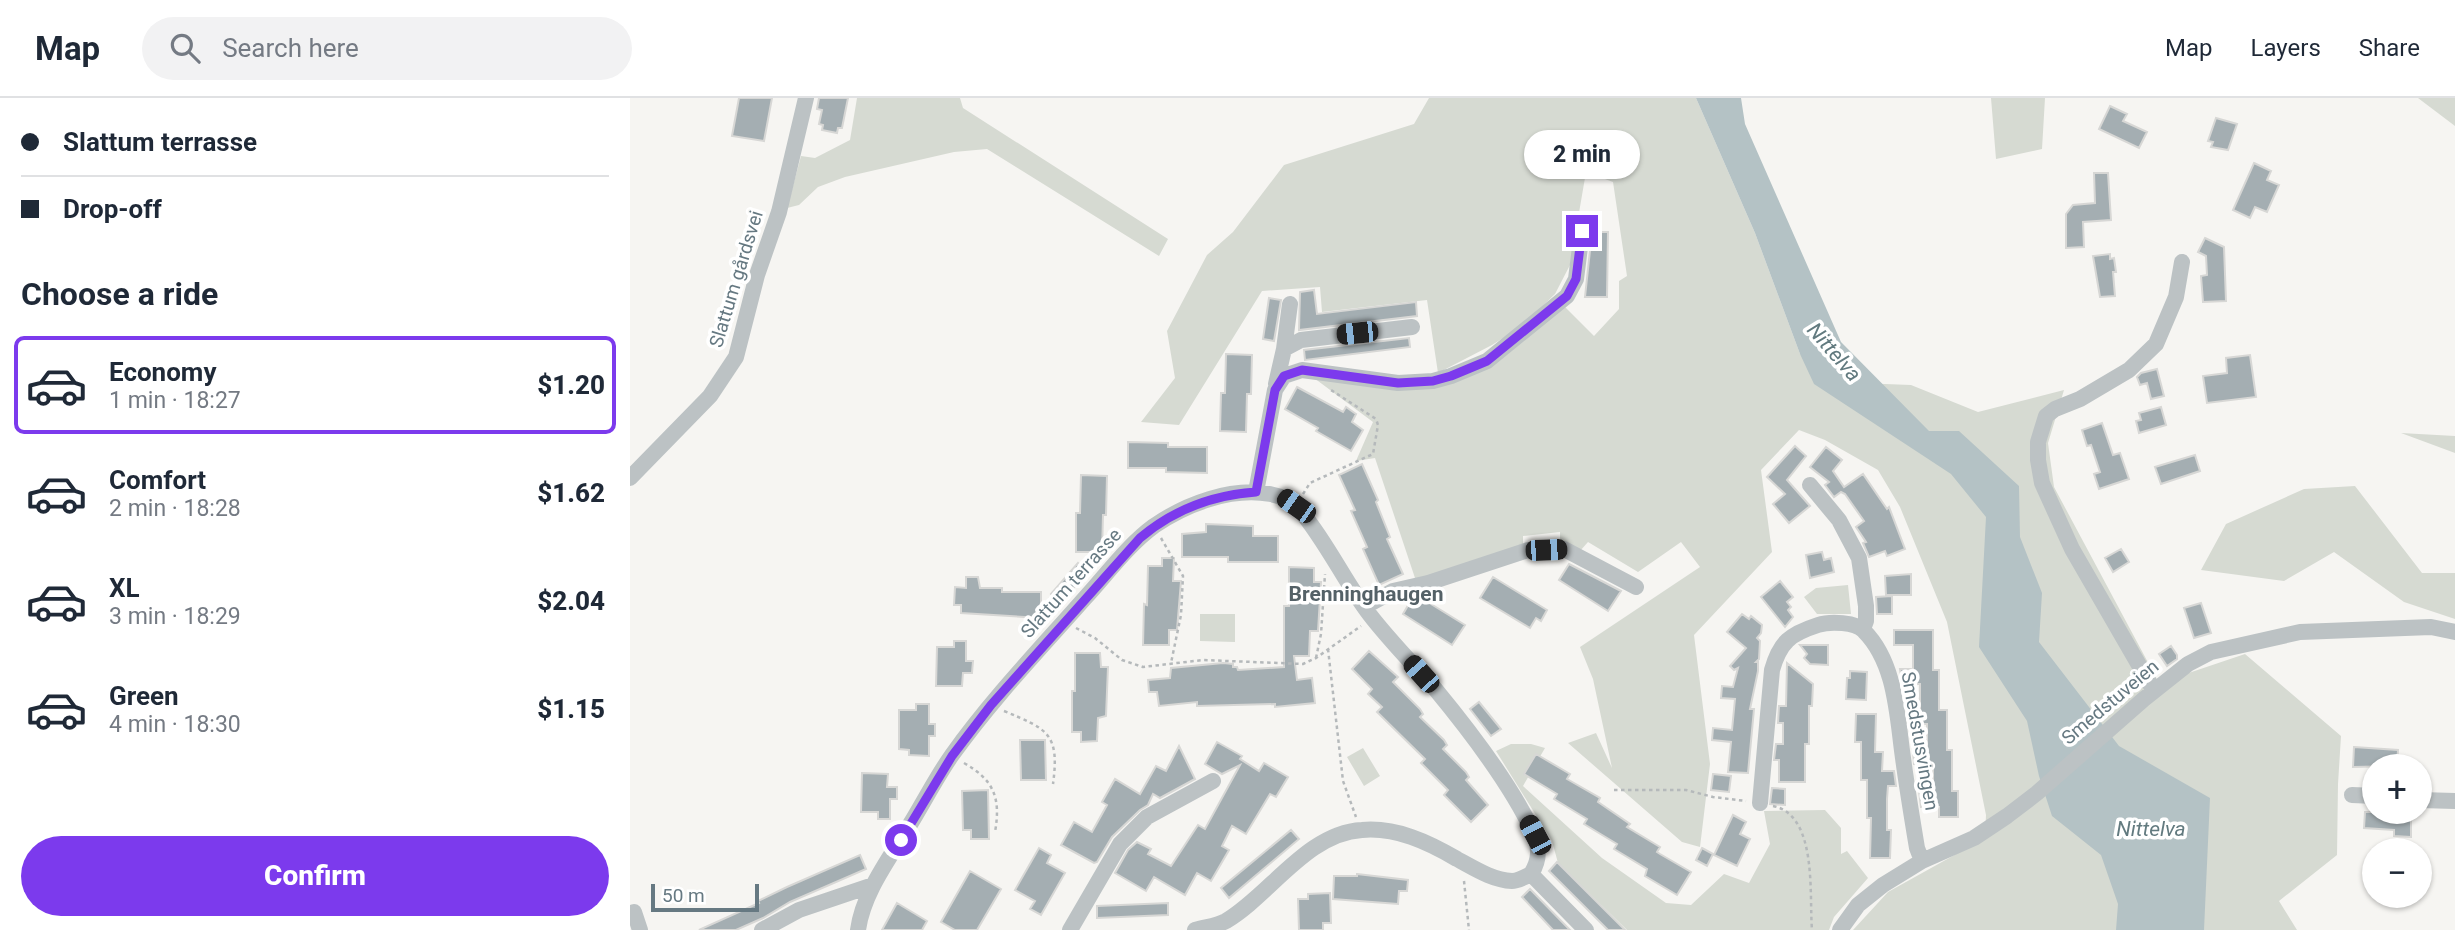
<!DOCTYPE html>
<html lang="en">
<head>
<meta charset="utf-8">
<style>
	:root { --surface:#fff; --page:#f2f2f3; --text:#1f2937; --muted:#747a83; --line:#e0e1e3; --accent:#7c3aed }
	body { margin:0; font-family:Roboto,sans-serif; background:var(--page); color:var(--text); height:100vh; display:flex; flex-direction:column; font-size:26px; white-space:nowrap }
	* { box-sizing:border-box; margin:0 }
	p { font-size:23px; color:var(--muted) }
	.icon { flex:none; width:38px; height:38px; fill:none; stroke:currentColor; stroke-width:2; stroke-linecap:round; stroke-linejoin:round }
	.map { position:relative; flex:1; overflow:hidden }
	.side { display:flex; flex-direction:column; background:var(--surface); width:630px }
	.side>* { flex:none }
	.banner { display:grid; align-content:center; height:154px; padding:0 21px; background:var(--surface) }
	.buttons { position:absolute; left:1732px; top:656px; display:grid; gap:14px }
	.buttons a { display:grid; place-items:center; width:70px; height:70px; border-radius:50%; background:var(--surface); box-shadow:0 2px 5px #0004; font-size:35px }
	.scale { position:absolute; left:21px; bottom:18px; width:108px; box-sizing:border-box; padding-left:7px; border:4px solid #667982; border-top:0; font-size:19px; line-height:24px; white-space:nowrap; color:#667982; -webkit-text-stroke:5px #fff; paint-order:stroke }
	.end { position:absolute; width:32px; height:32px; margin:-16px; border:9px solid #7c3aed; background:#fff; box-shadow:0 0 0 4px #fff }
	.from { border-radius:50% }
	.bubble { position:absolute; height:49px; border-radius:24px; background:var(--surface); box-shadow:0 2px 5px #0004; font-size:23px; font-weight:800; line-height:49px; text-align:center }
	.car { position:absolute; width:21px; height:42px; margin:-21px -10px; border-radius:9px; box-shadow:0 0 5px 2px #0007; background:linear-gradient(#222 24%,#8ab4d8 0 40%,#222 0 76%,#8ab4d8 0 86%,#222 0) }
	.banner b { display:flex; align-items:center; gap:24px; height:66px; font-size:26px }
	.banner b+b { border-top:2px solid var(--line) }
	.banner i { width:18px; height:18px; background:var(--text) }
	ul { padding:0; list-style:none }
	li { display:flex; align-items:center; gap:21px; height:98px; margin:0 14px 10px; padding:0 7px; border:4px solid transparent; border-radius:10px }
	li div { flex:1 }
	li b { display:block; font-size:26px }
	li em { font-style:normal; font-weight:800 }
	li.current { border-color:var(--accent) }
	li>.icon { width:63px; height:63px; stroke-width:1.5 }
	h2 { padding:0 21px; font-size:32px; line-height:84px }
	.button { display:flex; gap:14px; margin-top:auto; padding:14px 21px }
	.button a { flex:1; height:80px; border-radius:42px; background:var(--accent); color:#fff; font-size:28px; font-weight:800; line-height:80px; text-align:center }
	header { display:flex; align-items:center; gap:42px; box-sizing:border-box; height:98px; padding:0 35px; background:var(--surface); border-bottom:2px solid var(--line) }
	header strong { font-size:33px }
	nav { display:flex; gap:38px; margin-inline-start:auto; font-size:24px }
	.search { width:490px; height:63px; background:var(--page); display:flex; align-items:center; gap:18px; box-sizing:border-box; padding:0 24px; border-radius:38px; color:var(--muted); font-size:26px }
	main { display:flex; flex:1; min-height:0 }
	.map>svg:first-child { display:block }
	.green { fill:#d6dad2 }
	.water { fill:#b4c2c5 }
	.building { fill:#a4aeb2; stroke:#d7d7d5; stroke-width:2 }
	.lines { fill:none; stroke-linecap:round; stroke-linejoin:round }
	.path { stroke:#b5b9bb; stroke-width:2.5; stroke-dasharray:3.5 3.5; stroke-linecap:butt }
	.minor { stroke:#bcc2c4; stroke-width:16 }
	.route { stroke:#7c3aed; stroke-width:9 }
	.labels { text-anchor:middle; dominant-baseline:central; stroke-width:7; stroke-linejoin:round; paint-order:stroke }
	.street-label { font-size:19px; fill:#667982; stroke:#fff }
	.water-label { font-size:21px; font-style:italic; fill:#627a7f; stroke:#fff }
	.neighbourhood-label { font-size:21px; font-weight:bold; fill:#546167; stroke:#fff }
</style>
</head>
<body>
<header>
<strong>Map</strong>
<div class="search"><svg class="icon" aria-label="search" viewBox="0 0 24 24"><circle cx="10" cy="10" r="6"/><path d="M15 15l6 6"/></svg>Search here</div>
<nav><a>Map</a><a>Layers</a><a>Share</a></nav>
</header>
<main>
<section class="side">
<div class="banner">
<b><i class="from"></i>Slattum terrasse</b>
<b><i></i>Drop-off</b>
</div>
<h2>Choose a ride</h2>
<ul>
<li class="current"><svg class="icon" aria-label="car" viewBox="0 0 24 24"><path d="M5 17H2v-5l4-1 3-4h7l3 4 3 1v5h-3M9 17h6M6 11h13"/><circle cx="7" cy="17" r="2"/><circle cx="17" cy="17" r="2"/></svg><div><b>Economy</b><p>1 min · 18:27</p></div><em>$1.20</em></li>
<li><svg class="icon" aria-label="car" viewBox="0 0 24 24"><path d="M5 17H2v-5l4-1 3-4h7l3 4 3 1v5h-3M9 17h6M6 11h13"/><circle cx="7" cy="17" r="2"/><circle cx="17" cy="17" r="2"/></svg><div><b>Comfort</b><p>2 min · 18:28</p></div><em>$1.62</em></li>
<li><svg class="icon" aria-label="car" viewBox="0 0 24 24"><path d="M5 17H2v-5l4-1 3-4h7l3 4 3 1v5h-3M9 17h6M6 11h13"/><circle cx="7" cy="17" r="2"/><circle cx="17" cy="17" r="2"/></svg><div><b>XL</b><p>3 min · 18:29</p></div><em>$2.04</em></li>
<li><svg class="icon" aria-label="car" viewBox="0 0 24 24"><path d="M5 17H2v-5l4-1 3-4h7l3 4 3 1v5h-3M9 17h6M6 11h13"/><circle cx="7" cy="17" r="2"/><circle cx="17" cy="17" r="2"/></svg><div><b>Green</b><p>4 min · 18:30</p></div><em>$1.15</em></li>
</ul>
<div class="button"><a>Confirm</a></div>
</section>
<div class="map">
<svg width="1825" height="832" viewBox="0 0 1825 832">
	<rect width="100%" height="100%" fill="#f6f5f2"/>
	<!-- green -->
	<path class="green" d="M227,0H330L333,10L538,141L529,158L357,51L324,54L215,79L188,89L169,107L157,110L171,58L185,60L220,42Z
		M799,0H1066L1125,135L1170,256L1229,285L1281,287L1348,314L1434,292L1418,345L1424,389L1529,585L1615,556L1711,638L1708,686L1707,757L1649,803L1667,832H1223L1258,794L1355,740L1356,717L1317,524L1270,409L1248,372L1195,342L1169,332L1131,372L1142,454L1064,537L1080,666L1070,749L1052,744L938,645L966,635L982,670L963,581L950,549L1070,469L1051,444L1008,474L958,444L950,453L930,447V434L893,438V451L786,483L745,360L726,363L743,324L676,274L803,289L935,209L964,238L989,211V183L997,178L983,84L956,74L940,167L925,196L892,228L862,247L808,275L797,202L692,214L690,189L632,193L549,327L511,324L545,280L537,233L577,157L603,134L654,67L784,26Z
		M1361,0H1415L1412,51L1366,61Z
		M1788,0H1825V28Z
		M1771,335L1825,338V355Z
		M1725,388L1792,475H1825V521L1774,504L1704,454L1654,483L1571,472L1596,426L1674,391Z
		M1218,487L1221,516H1187L1174,499L1186,490Z
		M570,516H605V544L570,543Z
		M881,646H901L915,650L893,688L972,760L1036,805L1061,807L1094,776L1119,785L1140,746L1134,713L1195,712L1211,730V756L1217,753L1238,780L1204,819L1199,832H997L928,765L922,743L866,653Z
		M733,650L750,678L734,688L717,659Z"/>
	<!-- water -->
	<path class="water" d="M1066,0H1111L1115,26L1211,244L1299,333H1329L1389,388L1390,439L1412,495L1409,544L1489,648L1580,700L1574,832H1486L1488,806L1471,757L1422,718L1409,678L1397,623L1349,549L1356,419L1321,376L1184,286L1170,256L1125,135Z"/>
	<!-- building -->
	<path class="building" d="M109,0H142L134,43L102,38Z
		M189,0H218L212,30H208L207,35L192,32L193,27L189,26L192,12L187,11Z
		M1480,8L1497,16L1493,23L1517,34L1509,50L1469,31Z
		M1586,20L1607,26L1598,52L1581,49L1583,44L1578,43Z
		M1624,65L1641,73L1637,82L1649,87L1637,114L1625,109L1620,120L1603,112Z
		M1464,75H1478L1481,122L1453,124L1454,149L1436,150V116L1443,107L1465,105Z
		M962,134H978L977,199H955Z
		M1575,140L1594,149L1596,203L1573,204L1571,178L1577,177L1576,158L1568,154Z
		M1480,156V161L1484,160L1486,174H1483L1485,198L1470,199L1463,158Z
		M684,192L687,216L786,204L787,218L669,232L670,194Z
		M639,200L651,202L644,243L633,241Z
		M779,240L780,249L675,262L674,252Z
		M596,256L622,257L621,296H617L616,334L590,333L591,295H595Z
		M1620,257L1626,299L1577,305L1573,278L1597,275L1596,260Z
		M1527,271L1534,298L1521,301L1517,285L1510,287L1507,279L1511,275Z
		M667,289L713,314L716,309L726,316L722,324L733,332L721,353L686,333L688,330L655,311Z
		M1531,309L1536,327L1509,335L1506,323L1511,322L1509,315Z
		M1472,325L1483,357L1490,355L1499,381L1469,391L1464,376L1470,374L1461,347L1457,348L1452,332Z
		M498,344L538,345V349H577V375L536,374V370H498Z
		M1165,348L1176,358L1157,382L1180,408L1159,425L1143,406L1155,396L1137,379Z
		M1196,349L1212,362L1203,373L1214,389L1233,376L1257,411L1259,409L1275,451L1257,458L1255,453L1239,459L1233,445L1236,444L1226,429L1234,423L1215,396L1211,394L1204,399L1195,387L1199,384L1180,369Z
		M1565,357L1570,373L1531,386L1525,369Z
		M732,366L748,402L746,404L760,439L757,441L773,476L749,487L733,451L737,449L721,413L725,412L709,377Z
		M451,377L477,378L476,417H473L472,454H446V415H450Z
		M576,426L623,428V438H648V464H598V459H552V436L576,434Z
		M1491,451L1499,464L1483,474L1475,460Z
		M1192,454L1194,462L1201,460L1204,474L1180,480L1176,457Z
		M532,460H544L543,483H551L547,532H539V547H513L514,506L517,507L518,468H532Z
		M448,465L458,474L430,505L421,496Z
		M939,466L991,493L978,513L929,482Z
		M659,469L684,470V484H691L688,533H680L679,558H664L667,582L682,580L685,605L645,609V606L567,608V604L529,608L527,594H519L518,582L540,580L541,570L593,565L603,566V569H607L608,572L654,569V508H659Z
		M1281,476V497H1256L1255,478Z
		M336,479H348L350,490H372V494H411V520L331,515V507H324L325,489L336,490Z
		M863,479L917,512L911,523L906,520L900,530L850,500Z
		M1150,483L1163,499L1157,504L1161,509L1158,512L1163,519L1155,529L1131,499Z
		M788,498L835,527L822,547L773,516L783,499Z
		M1262,498V516H1247L1246,499Z
		M1571,505L1581,535L1564,540L1554,510Z
		M1112,516L1119,521L1121,518L1132,527L1131,535L1127,540L1130,543L1129,561L1126,564H1128V573L1120,611H1124L1118,675L1098,674L1101,644L1082,642L1083,630L1102,632L1105,601L1091,600L1092,588L1103,589L1108,570L1104,572L1100,568L1116,550L1097,534Z
		M1264,532H1303V572H1309V612H1317V652H1322V693H1328V719H1309V709H1291L1289,693H1303V666H1284L1283,652H1297V626H1279L1277,611H1290V586H1272L1270,571H1283V547H1264Z
		M324,543H336V563H343L342,575H333L332,588H306L307,549H324Z
		M1170,547H1198V567L1180,566L1174,560L1177,556Z
		M1541,548L1547,557V561L1537,568L1529,556Z
		M739,553L768,579L763,584L790,611L793,616L790,619L814,642L817,647L813,651L836,674L839,679L836,682L858,707L841,724L814,697L818,692L791,665L795,661L747,614L752,609L738,596L742,591L722,571Z
		M445,555H470L471,569H478L476,618L468,620L467,643L451,644V634H442V593H445Z
		M1157,565L1183,586L1182,608H1179V646H1175V684H1149V662H1144L1146,646H1153V625H1148L1149,608H1156Z
		M1220,573L1237,574L1236,602L1216,601L1217,580H1220Z
		M849,604L871,631L861,638L840,611Z
		M286,606H299V626H305V638H299V658L279,657V652L269,651V612H286Z
		M1226,616H1246L1245,654H1253L1252,673H1264L1266,688H1258L1257,701V732H1261L1260,760H1240L1241,720H1237V682H1231V644H1225Z
		M390,642H415L416,682H391Z
		M587,644L612,658L610,661L629,673L634,665L658,679L646,699L640,696L616,736L602,728L592,748L599,752L581,783L567,775L555,797L524,779L516,793L485,775L498,752L507,744L521,751L518,756L541,768L568,727L575,731L610,667L592,676L575,666Z
		M549,648L565,681L530,700L523,696L518,707L510,712L482,739L467,764L464,765L431,747L444,724L462,734L477,707L472,704L485,681L510,696L526,668L536,673Z
		M1724,649L1768,652L1767,668L1723,669Z
		M906,656L940,676L937,681L970,700L968,704L1000,726L997,729L1030,749L1027,754L1030,756L1061,774L1047,797L1015,778L1017,771L984,751L987,746L954,726L957,721L924,701L927,696L894,676Z
		M232,675L258,676L257,689H267V701H260V721H248V714H231Z
		M1083,676L1101,678L1099,694L1081,692Z
		M1142,690L1155,691V707L1140,706Z
		M358,692L359,741H341V732H333L332,693Z
		M1735,714H1763V719L1781,720V739L1764,738V732L1734,730Z
		M1103,717L1116,724L1110,736L1120,741L1107,768L1084,757Z
		M661,732L669,741L599,800L591,790Z
		M409,750L421,757L417,765L435,775L411,817L400,811L405,803L385,792Z
		M1072,750L1083,756L1077,768L1066,762Z
		M230,757L236,771L160,804L133,820L106,832H69L129,805L128,803L157,789Z
		M927,764L995,832H978L919,773Z
		M340,773L371,791L347,832H325L311,824Z
		M727,776L778,782L777,793H769L768,806L703,801L704,778H727Z
		M900,791L940,832H923L892,799Z
		M700,795L701,825H693V832H669L668,801H678V796Z
		M267,805L297,823L292,832H252Z
		M538,805V817L467,820V808Z"/>
	<g class="lines">
		<!-- path -->
		<path class="path" d="M673,396L680,385L743,356L748,327L746,321L701,292
			M531,440L553,478L551,517L541,565
			M446,530L465,540L492,562L513,569L573,562L673,566L686,560L731,528
			M698,551L713,683L726,719
			M686,560L691,536L695,476
			M374,613C417,631 430,635 423,686
			M334,665C364,682 371,700 365,734
			M984,692H1056L1083,699L1116,703
			M1143,708C1188,717 1179,797 1182,832
			M834,783L839,832"/>
		<!-- minor -->
		<path class="minor" d="M654,251L660,206
			M646,286L654,251L671,242L782,229
			M0,380L80,298L106,259L127,177L149,114L176,0
			M1180,387L1209,422L1229,460L1236,508V523L1233,531
			M626,394L645,292L654,278L672,272L768,285L803,283L821,278L857,263L937,198L946,181L952,133
			M734,509L763,493L798,485L898,452L934,451L1006,489
			M1524,593L1442,451L1412,385L1408,362V344L1416,318L1425,311L1450,301L1499,272L1526,246L1546,199L1552,164
			M1722,697L1745,698
			M1790,702L1825,703
			M1130,705L1142,572C1150,544 1160,536 1188,527C1200,523 1226,524 1234,533C1266,565 1267,618 1273,660C1277,690 1282,720 1287,750L1292,763
			M901,776L956,832
			M4,814L10,832
			M132,832L169,812L243,787
			M228,832C233,796 257,764 276,733C292,708 305,681 322,657C362,601 410,551 455,500C477,476 498,447 524,428C556,406 601,389 640,396C651,398 661,402 669,411C697,444 714,483 740,517C760,543 784,567 806,592C839,632 881,687 903,734C910,749 910,762 901,776C895,779 888,783 882,783C862,782 844,770 827,761C798,744 766,729 732,732C677,735 640,797 596,823C587,828 575,829 565,832
			M440,832L490,746L517,719L583,683
			M1210,832L1228,807L1253,787L1292,763L1344,740L1377,718L1407,695L1514,601L1558,566L1581,554L1670,534L1801,529L1825,534"/>
	</g>
	<g class="lines">
		<!-- route -->
		<path class="route" d="M271,742L322,658L361,607L510,440C543,412 583,397 626,394L645,292L654,278L672,272L768,285L803,283L821,278L857,263L937,198L946,181L952,133"/>
	</g>
	<g class="labels">
		<!-- street labels -->
		<g class="street-label">
			<text transform="translate(106 181) rotate(-73)">Slattum gårdsvei</text>
			<text transform="translate(441 485) rotate(-48)">Slattum terrasse</text>
			<text transform="translate(1480 604) rotate(-40)">Smedstuveien</text>
			<text transform="translate(1290 643) rotate(80)">Smedstusvingen</text>
		</g>
		<!-- water labels -->
		<g class="water-label">
			<text transform="translate(1204 254) rotate(49)">Nittelva</text>
			<text x="1521" y="731">Nittelva</text>
		</g>
		<!-- neighbourhood labels -->
		<g class="neighbourhood-label">
			<text x="736" y="496">Brenninghaugen</text>
		</g>
	</g>
</svg>
<div class="buttons">
<a>+</a>
<a>−</a>
</div>
<div class="scale">50 m</div>
<i class="end from" style="left:271px;top:742px"></i>
<i class="end" style="left:952px;top:133px"></i>
<div class="bubble" style="left:894px;top:32px;width:116px">2 min</div>
<i class="car" style="left:727px;top:235px;rotate:264deg"></i>
<i class="car" style="left:666px;top:408px;rotate:305deg"></i>
<i class="car" style="left:916px;top:452px;rotate:88deg"></i>
<i class="car" style="left:791px;top:576px;rotate:318deg"></i>
<i class="car" style="left:905px;top:737px;rotate:332deg"></i>
</div>
</main>
</body>
</html>
